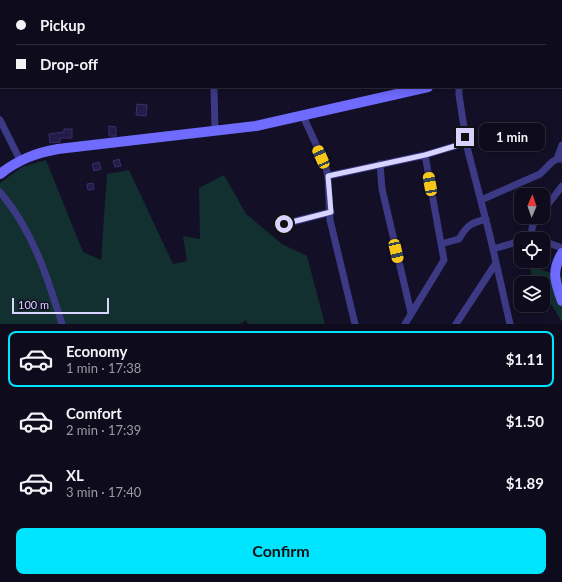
<!DOCTYPE html>
<html lang="en">
<head>
<meta charset="utf-8">
<style>
	:root { --surface:#0e0b1c; --page:#171425; --text:#f1f3f6; --muted:#9b9ba3; --line:#2e2b3b; --accent:#00e5ff }
	body { margin:0; font-family:Lato,sans-serif; background:var(--page); color:var(--text); height:100vh; display:flex; flex-direction:column; font-size:15px; white-space:nowrap }
	* { box-sizing:border-box; margin:0 }
	p { font-size:13px; color:var(--muted) }
	.icon { flex:none; width:22px; height:22px; fill:none; stroke:currentColor; stroke-width:2; stroke-linecap:round; stroke-linejoin:round }
	.map { position:relative; height:324px; overflow:hidden }
	.side { display:flex; flex-direction:column; background:var(--surface); flex:1 }
	.side>* { flex:none }
	.top-card { position:absolute; left:0px; top:0px; width:562px; height:88px; box-shadow:0 2px 10px #0003,0 0 0 1px var(--line); display:grid; align-content:center; height:88px; padding:0 16px; background:var(--surface) }
	.needle { width:26px; rotate:2deg }
	.buttons { position:absolute; left:514px; top:188px; display:grid; gap:8px }
	.buttons a { display:grid; place-items:center; width:36px; height:36px; border-radius:8px; background:var(--surface); box-shadow:0 2px 10px #0003,0 0 0 1px var(--line); font-size:20px }
	.scale { position:absolute; left:12px; bottom:10px; width:97px; box-sizing:border-box; padding-left:4px; border:2px solid #d9d4ff; border-top:0; font-size:11px; line-height:14px; white-space:nowrap; color:#d9d4ff; -webkit-text-stroke:3px #130f26; paint-order:stroke }
	.end { position:absolute; width:18px; height:18px; margin:-9px; border:5px solid #d9d4ff; background:#111; box-shadow:0 0 0 2px #111 }
	.from { border-radius:50% }
	.bubble { position:absolute; height:28px; border-radius:8px; background:var(--surface); box-shadow:0 2px 10px #0003,0 0 0 1px var(--line); font-size:13px; font-weight:700; line-height:28px; text-align:center }
	.car { position:absolute; width:12px; height:24px; margin:-12px -6px; border-radius:5px; box-shadow:0 0 3px 1px #0007; background:linear-gradient(#f5c518 24%,#345 0 40%,#f5c518 0 76%,#345 0 86%,#f5c518 0) }
	.top-card b { display:flex; align-items:center; gap:14px; height:38px; font-size:15px }
	.top-card b+b { border-top:1px solid var(--line) }
	.top-card i { width:10px; height:10px; background:var(--text) }
	ul { padding:7px 0 0; list-style:none }
	li { display:flex; align-items:center; gap:12px; height:56px; margin:0 8px 6px; padding:0 8px; border:2px solid transparent; border-radius:8px }
	li div { flex:1 }
	li b { display:block; font-size:15px }
	li em { font-style:normal; font-weight:700 }
	li.selected { border-color:var(--accent) }
	li>.icon { width:36px; height:36px; stroke-width:1.5 }
	.cta { display:flex; gap:8px; margin-top:auto; padding:8px 16px }
	.cta a { flex:1; height:46px; border-radius:8px; background:var(--accent); color:#111; font-size:16px; font-weight:700; line-height:46px; text-align:center }
	.map>svg:first-child { display:block }
	.green { fill:#12302f }
	.building { fill:#241b47; stroke:#3b2d73 }
	.lines { fill:none; stroke-linecap:round; stroke-linejoin:round }
	.street { stroke:#3d3a85; stroke-width:7 }
	.secondary { stroke:#6f6bff; stroke-width:10 }
	.route { stroke:#d9d4ff; stroke-width:5 }
</style>
</head>
<body>
<div class="map">
<svg width="562" height="324" viewBox="0 0 562 324">
	<rect width="100%" height="100%" fill="#130f26"/>
	<!-- green -->
	<path class="green" d="M46,160L83,252L101,260L107,174L129,170L173,264L187,261L183,236L200,239L199,188L224,175L246,214L282,244L307,256L325,324H248L246,320L240,324H0V183L22,167Z
		M529,265L562,277V322L551,304L539,307V305H543V283H534Z"/>
	<!-- building -->
	<path class="building" d="M137,104L147,105L146,116L136,115Z
		M109,126L116,127V136H109Z
		M64,129H72V138H60V142L50,143L49,134L64,132Z
		M119,159L121,166L115,167L113,161Z
		M99,162L101,169L94,171L92,164Z
		M93,183L94,189L88,190L87,184Z"/>
	<g class="lines">
		<!-- street -->
		<path class="street" d="M214,0V1
			M300,0L301,1
			M88,1L89,0
			M318,1L319,0
			M397,1L398,0
			M498,1L499,0
			M561,22L562,21
			M214,87L215,130
			M459,87V95L467,147L490,236L510,324
			M303,116L325,164L328,176L330,220L355,324
			M0,120L20,160
			M557,159L562,145
			M380,164L382,189L411,313
			M328,176L425,155L455,146L461,142L465,137
			M0,192C33,231 47,276 62,324
			M481,200L540,174L552,162L557,159H562
			M543,211L562,186
			M284,224L331,212
			M533,237C530,229 533,224 538,217
			M543,241L562,248
			M441,244L459,239C467,225 471,223 486,219
			M493,249L521,241
			M405,324L444,260L425,155
			M456,324L496,263"/>
		<!-- secondary -->
		<path class="secondary" d="M561,82H562
			M0,174C18,160 35,153 58,149L256,126L428,87
			M562,253C551,271 555,282 562,301"/>
	</g>
	<g class="lines">
		<!-- route -->
		<path class="route" d="M284,224L331,212L328,176L425,155L455,146L461,142L465,137"/>
	</g>
</svg>
<div class="buttons">
<a><svg class="needle" viewBox="-14 -14 28 28"><path d="M0-13l5 13h-10z" fill="#e53935"/><path d="M0 13l5-13h-10z" fill="#9b9ba3"/></svg></a>
<a><svg class="icon" aria-label="locate" viewBox="0 0 24 24"><circle cx="12" cy="12" r="6"/><path d="M12 2v4M12 18v4M2 12h4M18 12h4"/></svg></a>
<a><svg class="icon" aria-label="layers" viewBox="0 0 24 24"><path d="M12 4l9 5-9 5-9-5zM3 14l9 5 9-5"/></svg></a>
</div>
<div class="scale">100 m</div>
<i class="end from" style="left:284px;top:224px"></i>
<i class="end" style="left:465px;top:137px"></i>
<div class="bubble" style="left:479px;top:123px;width:66px">1 min</div>
<i class="car" style="left:321px;top:157px;rotate:336deg"></i>
<i class="car" style="left:430px;top:184px;rotate:350deg"></i>
<i class="car" style="left:396px;top:251px;rotate:167deg"></i>
<div class="top-card">
<b><i class="from"></i>Pickup</b>
<b><i></i>Drop-off</b>
</div>
</div>
<section class="side">
<ul>
<li class="selected"><svg class="icon" aria-label="car" viewBox="0 0 24 24"><path d="M5 17H2v-5l4-1 3-4h7l3 4 3 1v5h-3M9 17h6M6 11h13"/><circle cx="7" cy="17" r="2"/><circle cx="17" cy="17" r="2"/></svg><div><b>Economy</b><p>1 min · 17:38</p></div><em>$1.11</em></li>
<li><svg class="icon" aria-label="car" viewBox="0 0 24 24"><path d="M5 17H2v-5l4-1 3-4h7l3 4 3 1v5h-3M9 17h6M6 11h13"/><circle cx="7" cy="17" r="2"/><circle cx="17" cy="17" r="2"/></svg><div><b>Comfort</b><p>2 min · 17:39</p></div><em>$1.50</em></li>
<li><svg class="icon" aria-label="car" viewBox="0 0 24 24"><path d="M5 17H2v-5l4-1 3-4h7l3 4 3 1v5h-3M9 17h6M6 11h13"/><circle cx="7" cy="17" r="2"/><circle cx="17" cy="17" r="2"/></svg><div><b>XL</b><p>3 min · 17:40</p></div><em>$1.89</em></li>
</ul>
<div class="cta"><a>Confirm</a></div>
</section>
</body>
</html>
